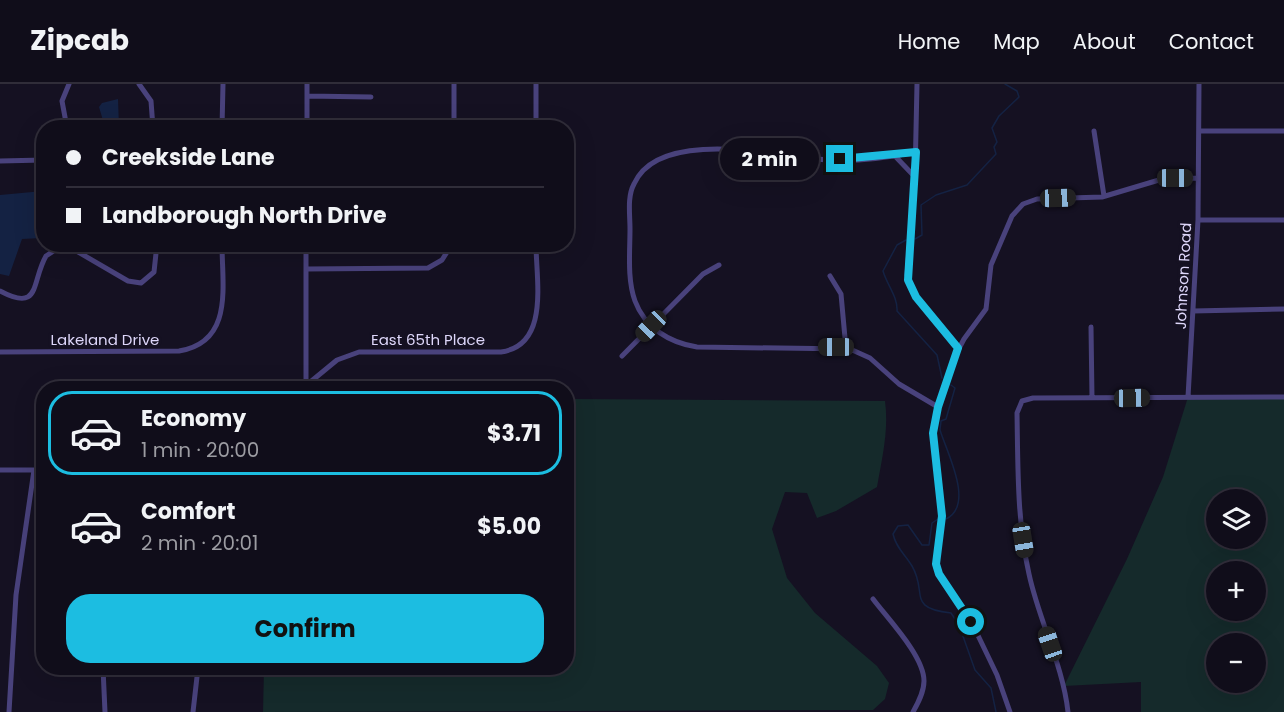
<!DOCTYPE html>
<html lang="en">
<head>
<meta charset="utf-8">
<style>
	:root { --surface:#100d1a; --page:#191623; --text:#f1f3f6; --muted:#9c9ca2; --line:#302d39; --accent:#1cbde1 }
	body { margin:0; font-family:Poppins,sans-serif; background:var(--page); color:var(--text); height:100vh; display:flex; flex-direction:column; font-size:22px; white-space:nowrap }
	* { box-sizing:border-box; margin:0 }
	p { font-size:20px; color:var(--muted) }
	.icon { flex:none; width:33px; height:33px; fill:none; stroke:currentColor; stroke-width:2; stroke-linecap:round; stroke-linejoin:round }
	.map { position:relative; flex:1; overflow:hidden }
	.details { position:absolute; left:36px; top:297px; width:538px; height:294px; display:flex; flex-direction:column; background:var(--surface); border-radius:24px; box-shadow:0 6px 24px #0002,0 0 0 2px var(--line) }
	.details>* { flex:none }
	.guide { position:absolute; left:36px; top:36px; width:538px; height:132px; border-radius:24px; box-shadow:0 6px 24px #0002,0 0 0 2px var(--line); display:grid; align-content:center; height:132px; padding:0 30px; background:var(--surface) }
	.buttons { position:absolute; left:1206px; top:405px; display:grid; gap:12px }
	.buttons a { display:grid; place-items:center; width:60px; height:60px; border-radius:50%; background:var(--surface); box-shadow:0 6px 24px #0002,0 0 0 2px var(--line); font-size:30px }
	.end { position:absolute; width:27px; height:27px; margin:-14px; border:8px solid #1cbde1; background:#111; box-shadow:0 0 0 3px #111 }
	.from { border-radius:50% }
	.bubble { position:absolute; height:42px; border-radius:21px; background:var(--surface); box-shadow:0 6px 24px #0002,0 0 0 2px var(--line); font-size:20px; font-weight:700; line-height:42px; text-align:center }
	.car { position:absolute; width:18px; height:36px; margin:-18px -9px; border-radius:8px; box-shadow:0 0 4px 2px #0007; background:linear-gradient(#222 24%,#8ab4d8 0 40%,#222 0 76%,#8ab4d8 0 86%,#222 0) }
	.guide b { display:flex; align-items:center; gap:21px; height:57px; font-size:22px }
	.guide b+b { border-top:2px solid var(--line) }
	.guide i { width:15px; height:15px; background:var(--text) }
	ul { padding:10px 0 0; list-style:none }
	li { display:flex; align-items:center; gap:18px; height:84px; margin:0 12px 9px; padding:0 18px; border:3px solid transparent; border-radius:24px }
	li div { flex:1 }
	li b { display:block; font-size:22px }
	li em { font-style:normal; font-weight:700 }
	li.on { border-color:var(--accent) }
	li>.icon { width:54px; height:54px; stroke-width:1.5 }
	.action { display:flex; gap:12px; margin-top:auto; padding:12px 30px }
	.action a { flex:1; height:69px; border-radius:24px; background:var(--accent); color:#111; font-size:24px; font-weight:700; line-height:69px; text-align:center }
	header { display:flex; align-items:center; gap:36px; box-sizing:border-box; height:84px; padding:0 30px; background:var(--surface); border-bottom:2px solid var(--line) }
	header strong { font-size:28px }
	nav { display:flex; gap:33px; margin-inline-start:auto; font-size:21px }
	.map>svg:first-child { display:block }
	.green { fill:#152a2b; fill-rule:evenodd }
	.water { fill:#142243 }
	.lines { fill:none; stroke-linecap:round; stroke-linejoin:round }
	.stream { stroke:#142243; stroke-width:1.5 }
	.minor { stroke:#49427c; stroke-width:5 }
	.route { stroke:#1cbde1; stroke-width:8 }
	.labels { text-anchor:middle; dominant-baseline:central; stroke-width:6; stroke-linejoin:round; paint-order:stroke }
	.street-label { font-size:15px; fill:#ded7fa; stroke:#151122 }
</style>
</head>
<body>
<header>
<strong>Zipcab</strong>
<nav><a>Home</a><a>Map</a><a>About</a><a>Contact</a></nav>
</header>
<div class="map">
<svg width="1284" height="628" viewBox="0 0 1284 628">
	<rect width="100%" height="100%" fill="#151122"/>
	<!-- green -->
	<path class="green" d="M1188,313H1284V628H1141V598L1064,602L1127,475L1163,393ZM1216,416H1256V454H1216ZM1216,488H1256V526H1216ZM1216,560H1256V598H1216Z
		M567,315L885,317C889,346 882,374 877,403L836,427L817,434L807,409L785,408L772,445L787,494L815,529L877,582L889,599L885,615L873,626L263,628L264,584H567Z"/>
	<!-- water -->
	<path class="water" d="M118,15L119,43H105L99,23L102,19Z
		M43,107V143L41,154L22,155L9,192L0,190V111Z"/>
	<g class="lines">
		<!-- stream -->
		<path class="stream" d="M915,155L922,151L921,121L936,111L967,101L996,70L994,63L997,58L992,44L999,32L1019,13L1017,7L1005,0
			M906,156L897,161L883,187C887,201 898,213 897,227L937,271L942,294
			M938,435L932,439L929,461H922L908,441L898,442L893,450C896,464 905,470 912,482C928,509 906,524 951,529L959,541L975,586L991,604L996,628
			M946,435C975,421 947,369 940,346L941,337L946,335L955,304L951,301"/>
		<!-- minor -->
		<path class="minor" d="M139,0L151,17L153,44
			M536,0V44
			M917,0L915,93L907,191L913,209L958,264
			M307,12L371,13
			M67,44L62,17L69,0
			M222,44L223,0
			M307,44V0
			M454,44V0
			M1094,47L1104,112
			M1199,47H1284
			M916,68C886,74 848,79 817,75C772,70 658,45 634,100C627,113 630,130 630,145C630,168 627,195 635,217C645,244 670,259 697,263L850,265L870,274L899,300L938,323
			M894,71L915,93
			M0,77L44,76
			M1198,136H1284
			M306,185L428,184L442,176L452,160
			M830,192L841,210L846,265
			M0,207C41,229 31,198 46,172L58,164L73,165L128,197L141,199L154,188L157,160
			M1193,227L1284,225
			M1091,243L1092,314
			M0,268L179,267C234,258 222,202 222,160
			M622,272L703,190L719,181
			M306,302V160
			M303,304L337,276L359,268H501C550,261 536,196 536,160
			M1188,313L1198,136L1199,0
			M0,386H44
			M873,515C888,535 924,572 924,597C924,608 918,619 913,628
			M103,584L105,628
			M9,628L16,511L34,386
			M193,628L198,584
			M1010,628L997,591L973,541L939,490L936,480L942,432L933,349L939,318L955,272L964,255L986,225L991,181L1012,132L1023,120L1037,115L1102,113L1159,96L1198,94
			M1068,628C1063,581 1039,537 1029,490C1017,437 1018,384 1017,329L1022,317L1033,314L1284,313"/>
	</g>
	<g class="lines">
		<!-- route -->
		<path class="route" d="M840,75L916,68L908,196L916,213L958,264L938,323L933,349L942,432L936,480L939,490L971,538"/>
	</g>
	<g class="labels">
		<!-- street labels -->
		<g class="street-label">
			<text transform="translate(1183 192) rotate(-87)">Johnson Road</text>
			<text x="105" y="255">Lakeland Drive</text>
			<text x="428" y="255">East 65th Place</text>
		</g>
	</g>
</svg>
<div class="buttons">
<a><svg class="icon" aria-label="layers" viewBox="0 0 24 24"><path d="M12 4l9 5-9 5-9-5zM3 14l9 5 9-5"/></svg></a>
<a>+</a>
<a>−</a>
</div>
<i class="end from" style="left:971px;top:538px"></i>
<i class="end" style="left:840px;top:75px"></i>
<div class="bubble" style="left:720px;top:54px;width:99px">2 min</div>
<i class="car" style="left:1175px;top:94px;rotate:90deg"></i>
<i class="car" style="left:1058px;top:114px;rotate:88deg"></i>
<i class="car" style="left:651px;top:242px;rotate:224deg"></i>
<i class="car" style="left:836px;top:263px;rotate:270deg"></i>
<i class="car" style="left:1132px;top:314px;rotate:89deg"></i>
<i class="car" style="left:1023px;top:456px;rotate:171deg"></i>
<i class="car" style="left:1050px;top:560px;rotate:341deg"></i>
<div class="guide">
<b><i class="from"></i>Creekside Lane</b>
<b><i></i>Landborough North Drive</b>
</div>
<section class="details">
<ul>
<li class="on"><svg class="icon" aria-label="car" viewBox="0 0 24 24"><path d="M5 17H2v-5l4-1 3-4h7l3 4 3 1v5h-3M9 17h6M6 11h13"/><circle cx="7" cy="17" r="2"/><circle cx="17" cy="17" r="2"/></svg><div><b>Economy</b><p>1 min · 20:00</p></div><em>$3.71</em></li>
<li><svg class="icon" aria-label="car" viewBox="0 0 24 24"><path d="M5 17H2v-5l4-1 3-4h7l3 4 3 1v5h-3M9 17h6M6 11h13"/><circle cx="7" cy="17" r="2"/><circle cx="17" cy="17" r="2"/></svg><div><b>Comfort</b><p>2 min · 20:01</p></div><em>$5.00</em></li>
</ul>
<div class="action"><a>Confirm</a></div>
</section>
</div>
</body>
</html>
